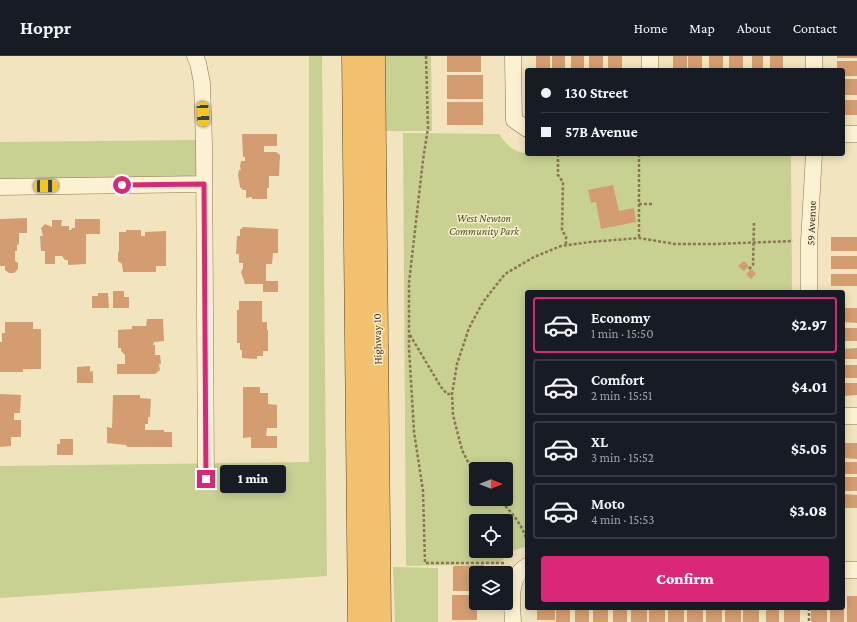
<!DOCTYPE html>
<html lang="en">
<head>
<meta charset="utf-8">
<style>
	:root { --surface:#171b24; --page:#242831; --text:#f1f3f6; --muted:#9ea1a6; --line:#363941; --accent:#db2777 }
	body { margin:0; font-family:"Crimson Pro",serif; background:var(--page); color:var(--text); height:100vh; display:flex; flex-direction:column; font-size:15px; white-space:nowrap }
	* { box-sizing:border-box; margin:0 }
	p { font-size:13px; color:var(--muted) }
	.icon { flex:none; width:22px; height:22px; fill:none; stroke:currentColor; stroke-width:2; stroke-linecap:round; stroke-linejoin:round }
	.map { position:relative; flex:1; overflow:hidden }
	.sheet { position:absolute; left:525px; top:234px; width:320px; height:320px; display:flex; flex-direction:column; background:var(--surface); border-radius:4px; box-shadow:0 2px 10px #0003 }
	.sheet>* { flex:none }
	.banner { position:absolute; left:525px; top:12px; width:320px; height:88px; border-radius:4px; box-shadow:0 2px 10px #0003; display:grid; align-content:center; height:88px; padding:0 16px; background:var(--surface) }
	.needle { width:26px; rotate:90deg }
	.buttons { position:absolute; left:469px; top:406px; display:grid; gap:8px }
	.buttons a { display:grid; place-items:center; width:44px; height:44px; border-radius:4px; background:var(--surface); box-shadow:0 2px 10px #0003; font-size:20px }
	.end { position:absolute; width:18px; height:18px; margin:-9px; border:5px solid #db2777; background:#fff; box-shadow:0 0 0 2px #fff }
	.from { border-radius:50% }
	.bubble { position:absolute; height:28px; border-radius:4px; background:var(--surface); box-shadow:0 2px 10px #0003; font-size:13px; font-weight:800; line-height:28px; text-align:center }
	.car { position:absolute; width:12px; height:24px; margin:-12px -6px; border-radius:5px; box-shadow:0 0 3px 1px #0007; background:linear-gradient(#f5c518 24%,#345 0 40%,#f5c518 0 76%,#345 0 86%,#f5c518 0) }
	.banner b { display:flex; align-items:center; gap:14px; height:38px; font-size:15px }
	.banner b+b { border-top:1px solid var(--line) }
	.banner i { width:10px; height:10px; background:var(--text) }
	ul { padding:7px 0 0; list-style:none }
	li { display:flex; align-items:center; gap:12px; height:56px; margin:0 8px 6px; padding:0 8px; border:2px solid var(--line); border-radius:4px }
	li div { flex:1 }
	li b { display:block; font-size:15px }
	li em { font-style:normal; font-weight:800 }
	li.active { border-color:var(--accent) }
	li>.icon { width:36px; height:36px; stroke-width:1.5 }
	.cta { display:flex; gap:8px; margin-top:auto; padding:8px 16px }
	.cta a { flex:1; height:46px; border-radius:4px; background:var(--accent); color:#fff; font-size:16px; font-weight:800; line-height:46px; text-align:center }
	header { display:flex; align-items:center; gap:24px; box-sizing:border-box; height:56px; padding:0 20px; background:var(--surface); border-bottom:1px solid var(--line) }
	header strong { font-size:19px }
	nav { display:flex; gap:22px; margin-inline-start:auto; font-size:14px }
	.map>svg:first-child { display:block }
	.green { fill:#c8d192; fill-rule:evenodd }
	.building { fill:#d49d71 }
	.lines { fill:none; stroke-linecap:round; stroke-linejoin:round }
	.minor-casing { stroke:#8c7455; stroke-width:17 }
	.trunk-casing { stroke:#59412a; stroke-width:23 }
	.path { stroke:#8c7455; stroke-width:2.5; stroke-dasharray:3 2; stroke-linecap:butt }
	.minor { stroke:#fcf1d3; stroke-width:16 }
	.trunk { stroke:#f2c16d; stroke-width:22 }
	.route { stroke:#db2777; stroke-width:5 }
	.labels { text-anchor:middle; dominant-baseline:central; stroke-width:3; stroke-linejoin:round; paint-order:stroke }
	.park-label { font-size:11px; font-style:italic; fill:#495920; stroke:#f8eecf }
	.street-label { font-size:11px; fill:#3a2b1b; stroke:#f8eecf }
</style>
</head>
<body>
<header>
<strong>Hoppr</strong>
<nav><a>Home</a><a>Map</a><a>About</a><a>Contact</a></nav>
</header>
<div class="map">
<svg width="857" height="566" viewBox="0 0 857 566">
	<rect width="100%" height="100%" fill="#f2e4bf"/>
	<!-- green -->
	<path class="green" d="M309,0H322L327,520L0,542V410L309,406Z
		M385,0H431L432,75H385Z
		M403,77L499,78C506,88 514,97 527,97V98H791L792,236H527V490L512,495L498,508L406,510ZM476,413H506V443H476ZM476,465H506V495H476Z
		M199,84V124L0,128V86Z
		M393,511L438,512V566H395Z"/>
	<!-- building -->
	<path class="building" d="M447,0H481V16H447Z
		M536,0H550V14H536Z
		M552,0H565V13H552Z
		M571,0H584V13H571Z
		M589,0H603V13H589Z
		M608,0H622V14H608Z
		M673,0H687V14H673Z
		M688,0H702V14H688Z
		M709,0H723V14H709Z
		M729,0H743V13H729Z
		M752,0H763V13H752Z
		M770,0H783V14H770Z
		M837,0H857V2H837Z
		M837,5H857V20H843V14H837Z
		M447,19H483V43H447Z
		M843,23H857V39H843Z
		M843,44H857V59H843Z
		M447,46H483V69H447Z
		M242,78H277V90H264V96H276L280,99L279,120H269V132H267V143H252V141L246,142V134H243L240,131L238,119L239,114H241L240,111L241,105H245V101H243Z
		M613,129L619,155L634,152L636,166L601,173L596,146L591,147L588,134Z
		M27,162V177H19V188L17,189V195H15V205L18,207V213L14,217H9L5,214V210H0V163Z
		M75,163H100V178H86V208L68,209V204H65L62,200H55V208H45V195H41L40,180H43L41,172L45,168L52,171V164H62L61,170H69V174H71L72,172H75Z
		M242,171L278,173V197H273L272,208H266V225H278V236H263V228H245L241,216L243,212V207H239V198H236L237,180H240V173H242Z
		M126,174H141V180H145V176L166,175V210H156V216H123L122,208L118,205V196H119V176H126Z
		M831,181H857V195H831Z
		M831,200H857V213H831Z
		M744,205L749,210L744,215L738,210Z
		M752,213L756,218L751,223L746,218Z
		M831,218H857V230H831Z
		M113,235H124V241H129V252H113Z
		M98,237H108L109,252H92V240H98Z
		M239,245H262V266H267V274H268V295H263V300H257V303L242,302V294H240V287H237V254H239Z
		M843,252H857V267L843,266Z
		M147,263H163L164,285L154,286L153,289H155V299H160L161,308H159L160,314L156,317V318H117V308H125V299L121,295V292H118V274L132,273V270H146Z
		M5,266H33V273H41V313H23V316H0V286H2V277H5Z
		M843,272H857V285H843Z
		M857,292V303H843V293Z
		M843,309H857V322H843Z
		M90,310V316L93,315V327H77V311Z
		M843,327H857V339L843,340Z
		M243,331H260V337H268V348L277,349V372H267L266,380H277V392H251V381L243,382Z
		M0,338L21,339L20,357H14V364H21V381H11V390L0,391Z
		M113,339H140V342L151,343L150,361H148V368H145V374H164V376H172V391H127L126,389L107,387V371L112,372Z
		M60,383H73V399H57V388H60Z
		M843,387H857V403L843,402Z
		M843,406H857V418H843Z
		M843,421H857V435H843Z
		M843,438L857,439V452H843Z
		M484,509V517H476V535H453V510Z
		M452,539H476V547H485V550L477,551V564H452Z
		M847,540H857V566H847Z
		M537,552H555V564H537Z
		M556,552H570V566H556Z
		M575,552H589V566H575Z
		M593,552H608V566H593Z
		M613,552H627V566H613Z
		M631,552H647V566H631Z
		M649,552H665V566H649Z
		M668,552H684V566H668Z
		M687,552H703V566H687Z
		M706,552H722V566H706Z
		M725,552H741V566H725Z
		M743,552H759V566H743Z
		M766,552H779V566H766Z
		M784,552H800V566H784Z
		M811,552H827V566H811Z
		M830,552H844V566H830Z"/>
	<g class="lines">
		<!-- minor casing -->
		<g class="minor-casing">
			<path id="minor" d="M195,0L198,7L202,27L204,88L206,423
				M513,0L514,64L527,73
				M650,0V14
				M814,0V14
				M843,78H857
				M0,131L204,128
				M809,236V185L814,98
				M843,360H857
				M843,514H857
				M513,566C512,547 508,521 527,510"/>
		</g>
		<!-- trunk casing -->
		<g class="trunk-casing">
			<path id="trunk" d="M353,0L359,566
				M374,0L380,566"/>
		</g>
		<!-- path -->
		<path class="path" d="M426,0L428,72L423,104L409,227V292L414,376L423,435L425,507H504
			M558,98V119L563,126L562,174L566,181V189
			M639,98V182
			M639,148H654
			M749,213L753,209L754,167
			M410,279L441,331L447,338H452
			M476,419L472,414L462,394L453,359L452,338L457,308L469,272L483,246L505,218L534,201L561,190L590,186L639,182L675,188H715L793,185
			M498,443C511,455 522,468 527,485
			M809,552V566"/>
		<!-- minor -->
		<use href="#minor" class="minor"/>
		<!-- trunk -->
		<use href="#trunk" class="trunk"/>
	</g>
	<g class="lines">
		<!-- route -->
		<path class="route" d="M122,129L204,128L206,423"/>
	</g>
	<g class="labels">
		<!-- park labels -->
		<g class="park-label">
			<text x="484" y="162">West Newton<tspan x="484" dy="13">Community Park</tspan></text>
		</g>
		<!-- street labels -->
		<g class="street-label">
			<text transform="translate(811 167) rotate(-88)">59 Avenue</text>
			<text transform="translate(377 283) rotate(-91)">Highway 10</text>
		</g>
	</g>
</svg>
<div class="buttons">
<a><svg class="needle" viewBox="-14 -14 28 28"><path d="M0-13l5 13h-10z" fill="#e53935"/><path d="M0 13l5-13h-10z" fill="#9ea1a6"/></svg></a>
<a><svg class="icon" aria-label="locate" viewBox="0 0 24 24"><circle cx="12" cy="12" r="6"/><path d="M12 2v4M12 18v4M2 12h4M18 12h4"/></svg></a>
<a><svg class="icon" aria-label="layers" viewBox="0 0 24 24"><path d="M12 4l9 5-9 5-9-5zM3 14l9 5 9-5"/></svg></a>
</div>
<i class="end from" style="left:122px;top:129px"></i>
<i class="end" style="left:206px;top:423px"></i>
<div class="bubble" style="left:220px;top:409px;width:66px">1 min</div>
<i class="car" style="left:203px;top:58px;rotate:177deg"></i>
<i class="car" style="left:46px;top:130px;rotate:89deg"></i>
<div class="banner">
<b><i class="from"></i>130 Street</b>
<b><i></i>57B Avenue</b>
</div>
<section class="sheet">
<ul>
<li class="active"><svg class="icon" aria-label="car" viewBox="0 0 24 24"><path d="M5 17H2v-5l4-1 3-4h7l3 4 3 1v5h-3M9 17h6M6 11h13"/><circle cx="7" cy="17" r="2"/><circle cx="17" cy="17" r="2"/></svg><div><b>Economy</b><p>1 min · 15:50</p></div><em>$2.97</em></li>
<li><svg class="icon" aria-label="car" viewBox="0 0 24 24"><path d="M5 17H2v-5l4-1 3-4h7l3 4 3 1v5h-3M9 17h6M6 11h13"/><circle cx="7" cy="17" r="2"/><circle cx="17" cy="17" r="2"/></svg><div><b>Comfort</b><p>2 min · 15:51</p></div><em>$4.01</em></li>
<li><svg class="icon" aria-label="car" viewBox="0 0 24 24"><path d="M5 17H2v-5l4-1 3-4h7l3 4 3 1v5h-3M9 17h6M6 11h13"/><circle cx="7" cy="17" r="2"/><circle cx="17" cy="17" r="2"/></svg><div><b>XL</b><p>3 min · 15:52</p></div><em>$5.05</em></li>
<li><svg class="icon" aria-label="car" viewBox="0 0 24 24"><path d="M5 17H2v-5l4-1 3-4h7l3 4 3 1v5h-3M9 17h6M6 11h13"/><circle cx="7" cy="17" r="2"/><circle cx="17" cy="17" r="2"/></svg><div><b>Moto</b><p>4 min · 15:53</p></div><em>$3.08</em></li>
</ul>
<div class="cta"><a>Confirm</a></div>
</section>
</div>
</body>
</html>
